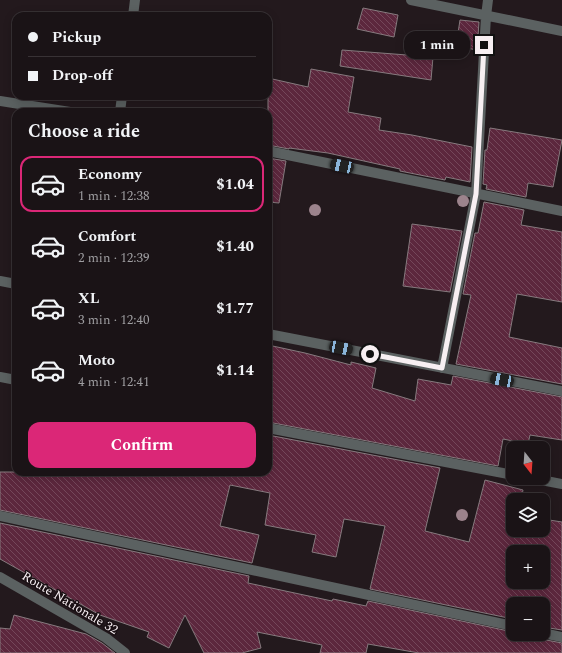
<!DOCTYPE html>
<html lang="en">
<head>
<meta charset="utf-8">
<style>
	:root { --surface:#1a1316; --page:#231c1f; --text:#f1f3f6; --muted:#9f9ea1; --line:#383235; --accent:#db2777 }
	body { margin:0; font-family:Spectral,serif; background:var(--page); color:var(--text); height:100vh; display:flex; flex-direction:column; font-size:15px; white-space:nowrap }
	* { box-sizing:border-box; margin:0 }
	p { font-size:13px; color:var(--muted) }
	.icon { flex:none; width:22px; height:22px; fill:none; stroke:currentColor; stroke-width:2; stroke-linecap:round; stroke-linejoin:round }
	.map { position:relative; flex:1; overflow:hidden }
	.panel { position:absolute; left:12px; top:108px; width:260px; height:368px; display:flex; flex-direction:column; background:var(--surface); border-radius:12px; box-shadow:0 2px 10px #0003,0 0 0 1px var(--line) }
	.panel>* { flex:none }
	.guide { position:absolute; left:12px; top:12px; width:260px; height:88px; border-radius:12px; box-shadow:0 2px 10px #0003,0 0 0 1px var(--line); display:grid; align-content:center; height:88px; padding:0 16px; background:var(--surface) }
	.needle { width:26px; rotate:163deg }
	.fabs { position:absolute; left:506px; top:441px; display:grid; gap:8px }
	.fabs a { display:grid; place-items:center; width:44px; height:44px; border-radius:8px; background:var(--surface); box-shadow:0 2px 10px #0003,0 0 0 1px var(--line); font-size:20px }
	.end { position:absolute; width:18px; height:18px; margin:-9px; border:5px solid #f7eff2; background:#111; box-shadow:0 0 0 2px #111 }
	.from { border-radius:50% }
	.bubble { position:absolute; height:28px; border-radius:12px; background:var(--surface); box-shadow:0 2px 10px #0003,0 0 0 1px var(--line); font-size:13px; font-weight:700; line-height:28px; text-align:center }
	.car { position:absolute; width:12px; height:24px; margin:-12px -6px; border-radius:5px; box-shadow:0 0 3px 1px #0007; background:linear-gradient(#222 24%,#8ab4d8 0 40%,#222 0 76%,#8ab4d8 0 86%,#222 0) }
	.guide b { display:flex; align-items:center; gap:14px; height:38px; font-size:15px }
	.guide b+b { border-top:1px solid var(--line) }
	.guide i { width:10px; height:10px; background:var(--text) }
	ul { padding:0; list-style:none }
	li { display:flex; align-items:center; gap:12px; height:56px; margin:0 8px 6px; padding:0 8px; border:2px solid transparent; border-radius:12px }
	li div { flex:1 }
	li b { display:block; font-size:15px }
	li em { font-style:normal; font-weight:700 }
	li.active { border-color:var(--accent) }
	li>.icon { width:36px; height:36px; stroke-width:1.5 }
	h2 { padding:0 16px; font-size:18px; line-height:48px }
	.cta { display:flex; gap:8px; margin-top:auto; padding:8px 16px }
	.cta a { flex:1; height:46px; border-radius:12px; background:var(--accent); color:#fff; font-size:16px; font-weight:700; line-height:46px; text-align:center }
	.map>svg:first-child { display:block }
	.building { fill:url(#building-back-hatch); stroke:#867a7e; fill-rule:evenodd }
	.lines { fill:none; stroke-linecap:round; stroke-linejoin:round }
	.minor { stroke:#5b6161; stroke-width:10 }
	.tertiary { stroke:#5b6161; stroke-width:10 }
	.tree { fill:#9c838c }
	.route { stroke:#f7eff2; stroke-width:5 }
	.labels { text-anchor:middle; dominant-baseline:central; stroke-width:3; stroke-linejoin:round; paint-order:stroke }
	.street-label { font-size:13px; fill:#f7eff2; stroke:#1a1014 }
</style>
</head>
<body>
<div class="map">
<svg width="562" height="653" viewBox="0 0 562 653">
	<defs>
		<pattern id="building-back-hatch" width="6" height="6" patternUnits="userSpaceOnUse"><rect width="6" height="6" fill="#5c273d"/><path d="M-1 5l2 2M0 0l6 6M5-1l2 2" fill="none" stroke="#74475a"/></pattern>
	</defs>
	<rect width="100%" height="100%" fill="#23191d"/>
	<!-- building -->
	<path class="building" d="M363,8L398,15L394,37L357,29Z
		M460,20L479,22L477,50L456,46Z
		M342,50L433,57L431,80L340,66Z
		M311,69L354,77L348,112L381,118L379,130L412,135L472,147L470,182L446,177L445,180L400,171V169L328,153L289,148V149L268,145V78L308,87Z
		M490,128L562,140L553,187L528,183L526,197L486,189L487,185L483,184L485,150H487Z
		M268,158L286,161L279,203L268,202Z
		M484,202L524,210L521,225L562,232V302L517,294L509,337L562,348V384L456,364L471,295L463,294L475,233H478Z
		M412,224L462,231L450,292L403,286Z
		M268,345L305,353L351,365V362L376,368L372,388L415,401L418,379L451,385L453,376L562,397V440L530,435L528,444L503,439L498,466L268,422Z
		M268,435L440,468L425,531L469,542L485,480L523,490L521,500H513V530H543V519L562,522V630L543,627V604H513V619L370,589L385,526L344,519L336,557L312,552L316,535L265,525L270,493L230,485L220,526L259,535L252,563L0,510V472H268ZM513,552H543V582H513Z
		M0,523L249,576L248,583L332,601L333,599L366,606L368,601L513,632V634H537L538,638L541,639L562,643V653H419L368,644L366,653H320L322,645L257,632L261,648L242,653H204L185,615L169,648L147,637L149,632L100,615L0,559Z
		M14,615L86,634L102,643L115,653H0V628L10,629Z"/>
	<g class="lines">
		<!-- minor -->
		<path class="minor" d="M411,0L562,31
			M133,16L135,0
			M0,101L70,112
			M120,112L122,96
			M268,151L562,211
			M0,281L16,284
			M268,334L562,391
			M442,368L476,194L486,16L488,0
			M0,377L16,380
			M268,428L513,475
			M531,478L562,484
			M0,516L513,626
			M543,633L562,637"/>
		<!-- tertiary -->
		<path class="tertiary" d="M0,577L106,638L125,653"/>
	</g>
	<!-- trees -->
	<g class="tree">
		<circle cx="463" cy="201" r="6"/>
		<circle cx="315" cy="210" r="6"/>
		<circle cx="462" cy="515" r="6"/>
	</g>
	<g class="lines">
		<!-- route -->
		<path class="route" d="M370,354L442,368L476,194L484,45"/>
	</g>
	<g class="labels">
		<!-- street labels -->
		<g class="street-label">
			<text transform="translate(70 603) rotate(31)">Route Nationale 32</text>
		</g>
	</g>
</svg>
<div class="fabs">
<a><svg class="needle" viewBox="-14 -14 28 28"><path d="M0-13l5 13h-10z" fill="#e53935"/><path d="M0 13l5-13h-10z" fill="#9f9ea1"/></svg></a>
<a><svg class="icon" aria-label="layers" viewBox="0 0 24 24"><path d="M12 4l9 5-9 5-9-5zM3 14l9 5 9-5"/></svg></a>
<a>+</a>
<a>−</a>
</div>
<i class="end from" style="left:370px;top:354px"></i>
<i class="end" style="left:484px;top:45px"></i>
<div class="bubble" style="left:404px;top:31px;width:66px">1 min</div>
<i class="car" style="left:342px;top:166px;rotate:282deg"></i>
<i class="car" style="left:341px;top:348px;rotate:101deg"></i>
<i class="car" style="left:502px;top:380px;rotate:281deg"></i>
<div class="guide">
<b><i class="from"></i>Pickup</b>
<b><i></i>Drop-off</b>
</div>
<section class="panel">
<h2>Choose a ride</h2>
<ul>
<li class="active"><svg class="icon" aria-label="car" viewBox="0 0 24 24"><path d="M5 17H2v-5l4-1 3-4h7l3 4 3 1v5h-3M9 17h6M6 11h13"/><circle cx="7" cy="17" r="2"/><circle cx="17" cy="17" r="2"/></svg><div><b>Economy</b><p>1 min · 12:38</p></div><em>$1.04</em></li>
<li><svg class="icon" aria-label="car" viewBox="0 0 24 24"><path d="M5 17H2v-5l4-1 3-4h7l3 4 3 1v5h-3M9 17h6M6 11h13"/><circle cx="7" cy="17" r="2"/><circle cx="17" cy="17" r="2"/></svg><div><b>Comfort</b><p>2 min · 12:39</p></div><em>$1.40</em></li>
<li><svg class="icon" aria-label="car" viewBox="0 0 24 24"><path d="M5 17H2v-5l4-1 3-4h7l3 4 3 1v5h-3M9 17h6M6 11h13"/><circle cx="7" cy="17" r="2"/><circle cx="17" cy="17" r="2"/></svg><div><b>XL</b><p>3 min · 12:40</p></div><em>$1.77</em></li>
<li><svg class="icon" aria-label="car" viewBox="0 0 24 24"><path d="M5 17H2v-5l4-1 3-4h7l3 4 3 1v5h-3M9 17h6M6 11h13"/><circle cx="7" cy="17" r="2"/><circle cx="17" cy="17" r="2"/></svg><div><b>Moto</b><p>4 min · 12:41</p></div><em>$1.14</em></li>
</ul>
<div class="cta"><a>Confirm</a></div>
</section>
</div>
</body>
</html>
